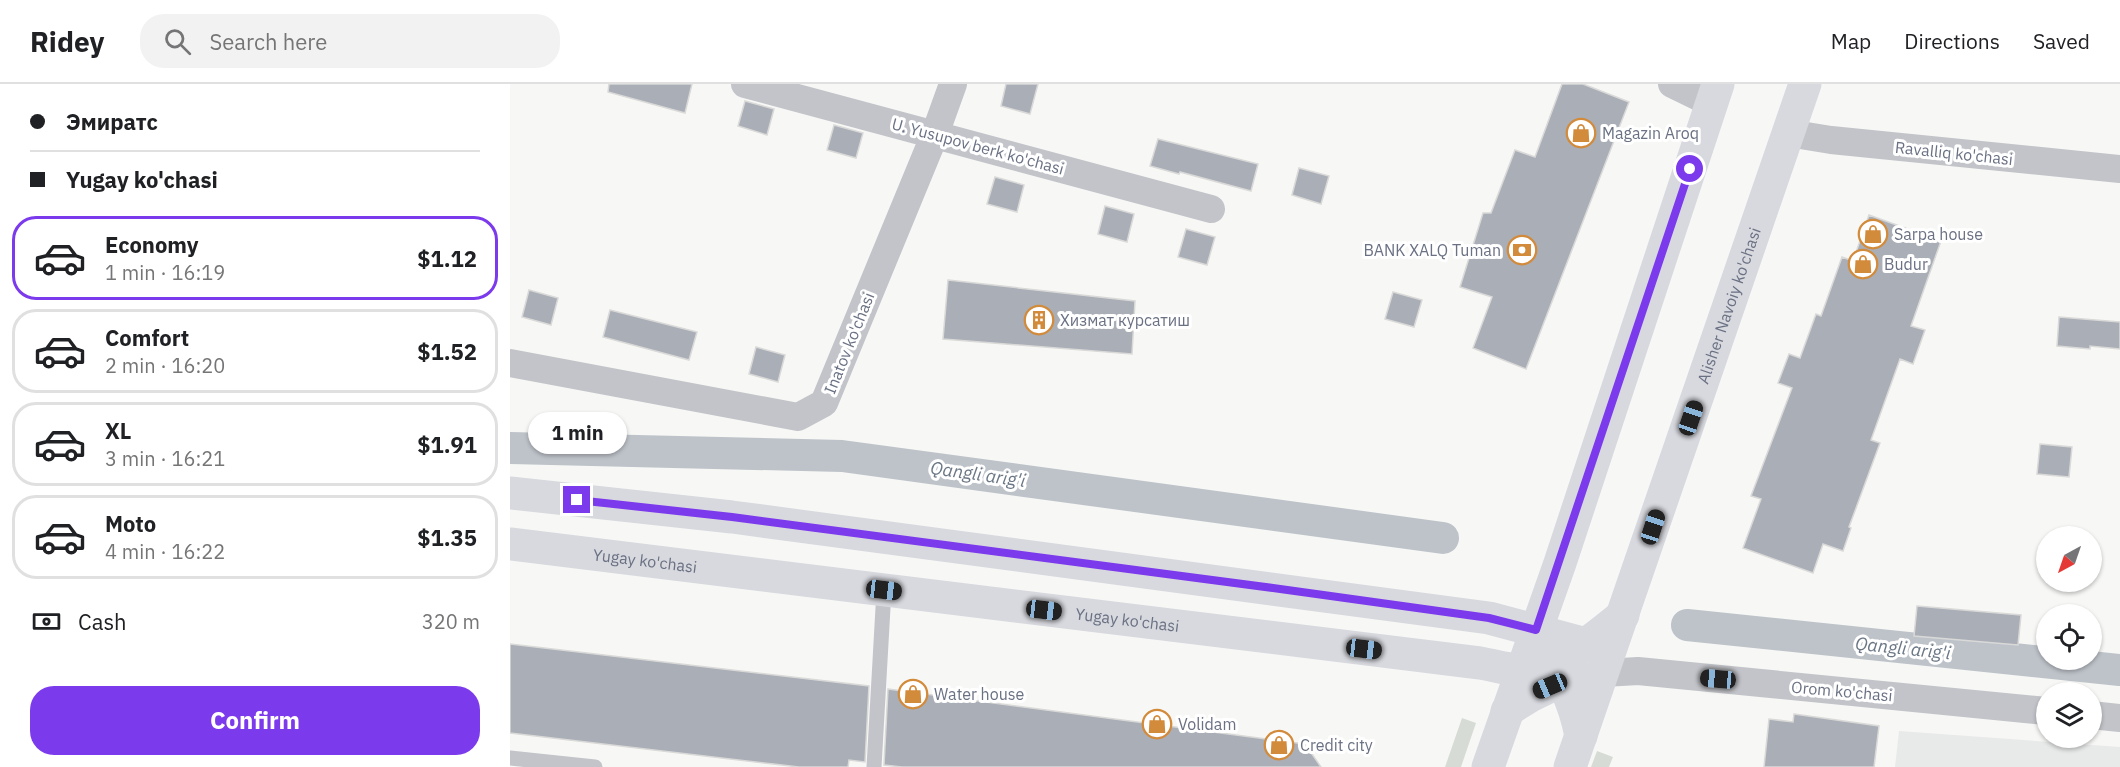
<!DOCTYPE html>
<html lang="en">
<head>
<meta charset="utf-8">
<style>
	:root { --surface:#fff; --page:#f2f2f2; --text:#202124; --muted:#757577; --line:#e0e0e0; --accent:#7c3aed }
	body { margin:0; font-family:"IBM Plex Sans",sans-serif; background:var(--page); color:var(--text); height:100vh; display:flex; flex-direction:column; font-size:22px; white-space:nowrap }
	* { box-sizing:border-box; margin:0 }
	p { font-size:20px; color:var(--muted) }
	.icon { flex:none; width:33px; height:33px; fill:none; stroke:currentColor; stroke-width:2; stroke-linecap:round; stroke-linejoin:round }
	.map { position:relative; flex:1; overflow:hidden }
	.side { display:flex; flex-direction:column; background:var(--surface); width:510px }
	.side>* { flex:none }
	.banner { display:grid; align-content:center; height:132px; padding:0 30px; background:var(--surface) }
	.needle { width:39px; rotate:220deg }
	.controls { position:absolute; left:1526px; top:442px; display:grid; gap:12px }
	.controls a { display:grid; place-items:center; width:66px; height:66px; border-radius:50%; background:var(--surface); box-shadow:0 2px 4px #0004; font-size:30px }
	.end { position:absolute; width:27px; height:27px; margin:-14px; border:8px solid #7c3aed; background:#fff; box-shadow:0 0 0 3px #fff }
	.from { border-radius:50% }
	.bubble { position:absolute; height:42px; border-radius:21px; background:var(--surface); box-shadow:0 2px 4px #0004; font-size:20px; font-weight:700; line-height:42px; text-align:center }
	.car { position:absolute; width:18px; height:36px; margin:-18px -9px; border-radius:8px; box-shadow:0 0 4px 2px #0007; background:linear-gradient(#222 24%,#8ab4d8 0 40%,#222 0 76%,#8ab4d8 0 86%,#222 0) }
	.banner b { display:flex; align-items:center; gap:21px; height:57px; font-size:22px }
	.banner b+b { border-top:2px solid var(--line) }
	.banner i { width:15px; height:15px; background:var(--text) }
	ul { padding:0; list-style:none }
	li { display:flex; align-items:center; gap:18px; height:84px; margin:0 12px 9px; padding:0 18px; border:3px solid var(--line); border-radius:24px }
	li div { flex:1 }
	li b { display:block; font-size:22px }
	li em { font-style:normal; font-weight:700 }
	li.active { border-color:var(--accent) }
	li>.icon { width:54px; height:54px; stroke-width:1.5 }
	.pay { display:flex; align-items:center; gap:15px; height:66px; padding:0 30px; font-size:22px }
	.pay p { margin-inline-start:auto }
	.button { display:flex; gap:12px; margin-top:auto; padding:12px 30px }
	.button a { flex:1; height:69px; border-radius:24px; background:var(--accent); color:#fff; font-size:24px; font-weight:700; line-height:69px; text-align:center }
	header { display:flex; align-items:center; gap:36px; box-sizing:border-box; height:84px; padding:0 30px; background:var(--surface); border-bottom:2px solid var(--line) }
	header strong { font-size:28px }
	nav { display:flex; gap:33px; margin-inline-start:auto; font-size:21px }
	.search { width:420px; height:54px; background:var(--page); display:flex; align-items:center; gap:15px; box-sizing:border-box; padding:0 21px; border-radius:24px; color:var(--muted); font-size:22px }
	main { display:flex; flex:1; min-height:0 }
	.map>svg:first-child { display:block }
	.built { fill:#e8e9e9 }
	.green { fill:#d6dcd5 }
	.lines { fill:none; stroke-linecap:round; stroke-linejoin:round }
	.canal { stroke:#bec3ca; stroke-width:32 }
	.building { fill:#aaaeb7; stroke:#d9d9d8; stroke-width:1.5 }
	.lane { stroke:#c2c4c9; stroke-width:15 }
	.street { stroke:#c2c4c9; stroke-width:28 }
	.secondary { stroke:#d8d9df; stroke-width:33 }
	.primary { stroke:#d8d9df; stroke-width:33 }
	.route { stroke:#7c3aed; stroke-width:8 }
	.labels { text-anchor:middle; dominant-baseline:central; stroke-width:6; stroke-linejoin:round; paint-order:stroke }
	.poi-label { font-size:16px; fill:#6a7183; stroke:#fff; text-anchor:start }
	.street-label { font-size:16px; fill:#6a7183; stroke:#fff }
	.water-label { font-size:18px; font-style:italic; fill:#6b7785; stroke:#fff }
</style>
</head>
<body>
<header>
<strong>Ridey</strong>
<div class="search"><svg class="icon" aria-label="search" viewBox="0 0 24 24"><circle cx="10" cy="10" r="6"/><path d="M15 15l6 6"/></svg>Search here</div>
<nav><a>Map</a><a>Directions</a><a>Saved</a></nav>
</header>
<main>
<section class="side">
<div class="banner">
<b><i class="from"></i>Эмиратс</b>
<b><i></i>Yugay ko'chasi</b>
</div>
<ul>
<li class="active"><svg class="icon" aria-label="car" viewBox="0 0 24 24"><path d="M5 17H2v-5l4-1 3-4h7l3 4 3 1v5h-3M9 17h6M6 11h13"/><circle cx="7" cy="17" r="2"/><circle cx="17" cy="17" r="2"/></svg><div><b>Economy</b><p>1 min · 16:19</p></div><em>$1.12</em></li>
<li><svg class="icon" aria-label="car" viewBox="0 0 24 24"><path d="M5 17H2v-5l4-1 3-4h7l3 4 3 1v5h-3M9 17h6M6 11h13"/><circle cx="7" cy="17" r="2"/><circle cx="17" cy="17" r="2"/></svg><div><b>Comfort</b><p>2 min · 16:20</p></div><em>$1.52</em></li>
<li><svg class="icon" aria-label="car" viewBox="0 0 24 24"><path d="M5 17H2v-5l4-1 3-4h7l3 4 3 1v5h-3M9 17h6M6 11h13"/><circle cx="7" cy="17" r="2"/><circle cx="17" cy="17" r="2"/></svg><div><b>XL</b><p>3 min · 16:21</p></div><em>$1.91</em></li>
<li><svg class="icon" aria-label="car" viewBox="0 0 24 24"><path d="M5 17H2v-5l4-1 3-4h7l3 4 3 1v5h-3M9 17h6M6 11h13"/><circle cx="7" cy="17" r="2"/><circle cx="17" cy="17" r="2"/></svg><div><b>Moto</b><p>4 min · 16:22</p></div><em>$1.35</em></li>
</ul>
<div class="pay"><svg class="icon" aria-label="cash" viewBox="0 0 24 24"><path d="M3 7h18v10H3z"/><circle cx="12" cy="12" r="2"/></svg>Cash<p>320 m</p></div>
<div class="button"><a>Confirm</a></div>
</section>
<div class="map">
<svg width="1610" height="683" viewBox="0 0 1610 683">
	<rect width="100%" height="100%" fill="#f7f8f5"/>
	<!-- built -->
	<path class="built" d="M1389,647L1610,663V683H1385Z"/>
	<!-- green -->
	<path class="green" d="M952,634L966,639L951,683H935Z
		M1087,667L1103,673L1099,683H1081Z"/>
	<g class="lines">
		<!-- canal -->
		<path class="canal" d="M0,364L332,372L933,454
			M1177,541L1610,586"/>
	</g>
	<!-- building -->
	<path class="building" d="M99,0H182L175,29L98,8Z
		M496,0H528L520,30L491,22Z
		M1052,0H1073L1119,18L1016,285L963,264L982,213L950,203L973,129H981L1005,66L1025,73Z
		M235,17L264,25L257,51L228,42Z
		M324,41L353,49L346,74L317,66Z
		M648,55L748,80L741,107L670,88L669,90L640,82Z
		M789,84L819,92L811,120L782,111Z
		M485,93L514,101L507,128L477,120Z
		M595,122L624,130L617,158L588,150Z
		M1359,131L1431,157L1401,242L1415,246L1403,280L1390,275L1361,356L1370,359L1339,443L1341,444L1333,467L1313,460L1303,489L1233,464L1251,415L1241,412L1282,304L1268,299L1279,270L1290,274L1306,230L1311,232L1332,173L1343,177Z
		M676,145L705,153L697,181L668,173Z
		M438,196L625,217L622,270L433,255Z
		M19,206L48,214L41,241L12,233Z
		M883,208L912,216L904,243L875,235Z
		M100,226L187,248L179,276L93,253Z
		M1549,233L1610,238V265L1580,262V265L1547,262Z
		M246,263L275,271L268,298L239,290Z
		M1530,360L1562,363L1559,393L1527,390Z
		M1407,522L1511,531L1508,561L1404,552Z
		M0,560L359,602L355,678L339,676L338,683H289L0,649Z
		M378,605L795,660L811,683H392L374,681Z
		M1284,630L1369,642L1364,683H1254L1259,635L1283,638Z"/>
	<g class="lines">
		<!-- lane -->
		<path class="lane" d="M0,674L85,683
			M364,683L374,506"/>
		<!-- street -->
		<path class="street" d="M235,0L701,125
			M1162,0L1201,19
			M1278,49L1321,56L1610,85
			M0,279L288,333L314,319L425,50L443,0
			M1094,589L1128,587L1536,627
			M1581,631L1610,634"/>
		<!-- secondary -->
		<g class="secondary">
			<path d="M0,409L222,433L979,534L1087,563"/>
			<path id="s1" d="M0,460L970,579C983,581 998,586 1012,586C1047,587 1087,552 1113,531"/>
			<path d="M1027,564C1052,590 1064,617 1071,652"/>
			<path d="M997,627C1020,610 1044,599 1071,593"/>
		</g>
		<!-- primary -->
		<g class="primary">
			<path d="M978,683L1050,479L1208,0"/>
			<path id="s2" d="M1060,683L1295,0"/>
		</g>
	</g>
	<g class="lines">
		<!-- route -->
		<path class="route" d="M67,416L222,433L763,504L979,534L1026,546L1180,85"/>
	</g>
	<!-- icons -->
	<defs>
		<g id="shop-ring" transform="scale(1.5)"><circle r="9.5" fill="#fff" stroke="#d28a3b" stroke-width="1.5"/><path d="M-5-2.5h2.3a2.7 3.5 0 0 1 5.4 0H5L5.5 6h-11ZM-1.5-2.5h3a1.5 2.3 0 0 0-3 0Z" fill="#d28a3b"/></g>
		<g id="bank-ring" transform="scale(1.5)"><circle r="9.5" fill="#fff" stroke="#d28a3b" stroke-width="1.5"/><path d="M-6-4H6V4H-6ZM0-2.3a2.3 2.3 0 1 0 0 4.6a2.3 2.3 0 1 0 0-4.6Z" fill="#d28a3b"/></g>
		<g id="building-ring" transform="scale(1.5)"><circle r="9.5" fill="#fff" stroke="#d28a3b" stroke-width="1.5"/><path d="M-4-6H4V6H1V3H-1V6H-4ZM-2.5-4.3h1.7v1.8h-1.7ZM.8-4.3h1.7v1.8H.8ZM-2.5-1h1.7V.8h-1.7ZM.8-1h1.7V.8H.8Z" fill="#d28a3b"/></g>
	</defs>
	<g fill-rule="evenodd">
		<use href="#shop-ring" x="1071" y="49"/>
		<use href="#shop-ring" x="1363" y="150"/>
		<use href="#bank-ring" x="1012" y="166"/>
		<use href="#shop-ring" x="1353" y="180"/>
		<use href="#building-ring" x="529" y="236"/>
		<use href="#shop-ring" x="403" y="610"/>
		<use href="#shop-ring" x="647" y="640"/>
		<use href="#shop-ring" x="769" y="661"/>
	</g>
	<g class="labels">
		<!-- poi labels -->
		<g class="poi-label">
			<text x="1092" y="49">Magazin Aroq</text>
			<text x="1384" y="150">Sarpa house</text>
			<text x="991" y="166" text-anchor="end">BANK XALQ Tuman</text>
			<text x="1374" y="180">Budur</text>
			<text x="550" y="236">Хизмат курсатиш</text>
			<text x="424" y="610">Water house</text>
			<text x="668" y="640">Volidam</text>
			<text x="790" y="661">Credit city</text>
		</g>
		<!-- street labels -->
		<g class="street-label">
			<text transform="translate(468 62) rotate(15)">U. Yusupov berk ko'chasi</text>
			<text transform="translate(1444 69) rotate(6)">Ravalliq ko'chasi</text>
			<text stroke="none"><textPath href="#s2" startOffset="488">Alisher Navoiy ko'chasi</textPath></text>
			<text transform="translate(339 259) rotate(-68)">Inatov ko'chasi</text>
			<text stroke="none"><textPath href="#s1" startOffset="136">Yugay ko'chasi</textPath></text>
			<text stroke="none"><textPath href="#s1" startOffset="622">Yugay ko'chasi</textPath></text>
			<text transform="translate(1332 607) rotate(5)">Orom ko'chasi</text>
		</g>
		<!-- water labels -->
		<g class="water-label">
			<text transform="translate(468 390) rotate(8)">Qangli arig'i</text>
			<text transform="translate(1393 564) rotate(6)">Qangli arig'i</text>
		</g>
	</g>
</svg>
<div class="controls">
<a><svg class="needle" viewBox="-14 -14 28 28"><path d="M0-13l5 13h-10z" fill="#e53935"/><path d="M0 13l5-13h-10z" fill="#757577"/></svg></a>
<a><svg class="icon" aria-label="locate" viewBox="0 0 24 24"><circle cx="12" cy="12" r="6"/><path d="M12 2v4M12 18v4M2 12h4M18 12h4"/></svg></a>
<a><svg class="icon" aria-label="layers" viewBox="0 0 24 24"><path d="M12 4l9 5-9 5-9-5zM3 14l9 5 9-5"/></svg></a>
</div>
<i class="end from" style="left:1180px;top:85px"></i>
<i class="end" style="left:67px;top:416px"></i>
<div class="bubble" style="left:18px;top:328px;width:99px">1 min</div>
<i class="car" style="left:1181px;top:334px;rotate:19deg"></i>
<i class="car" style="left:1143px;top:443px;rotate:18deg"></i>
<i class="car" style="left:374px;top:506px;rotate:97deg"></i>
<i class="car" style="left:534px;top:526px;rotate:97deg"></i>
<i class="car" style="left:854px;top:565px;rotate:97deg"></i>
<i class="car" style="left:1208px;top:595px;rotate:275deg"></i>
<i class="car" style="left:1040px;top:602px;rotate:247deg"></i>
</div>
</main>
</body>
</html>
